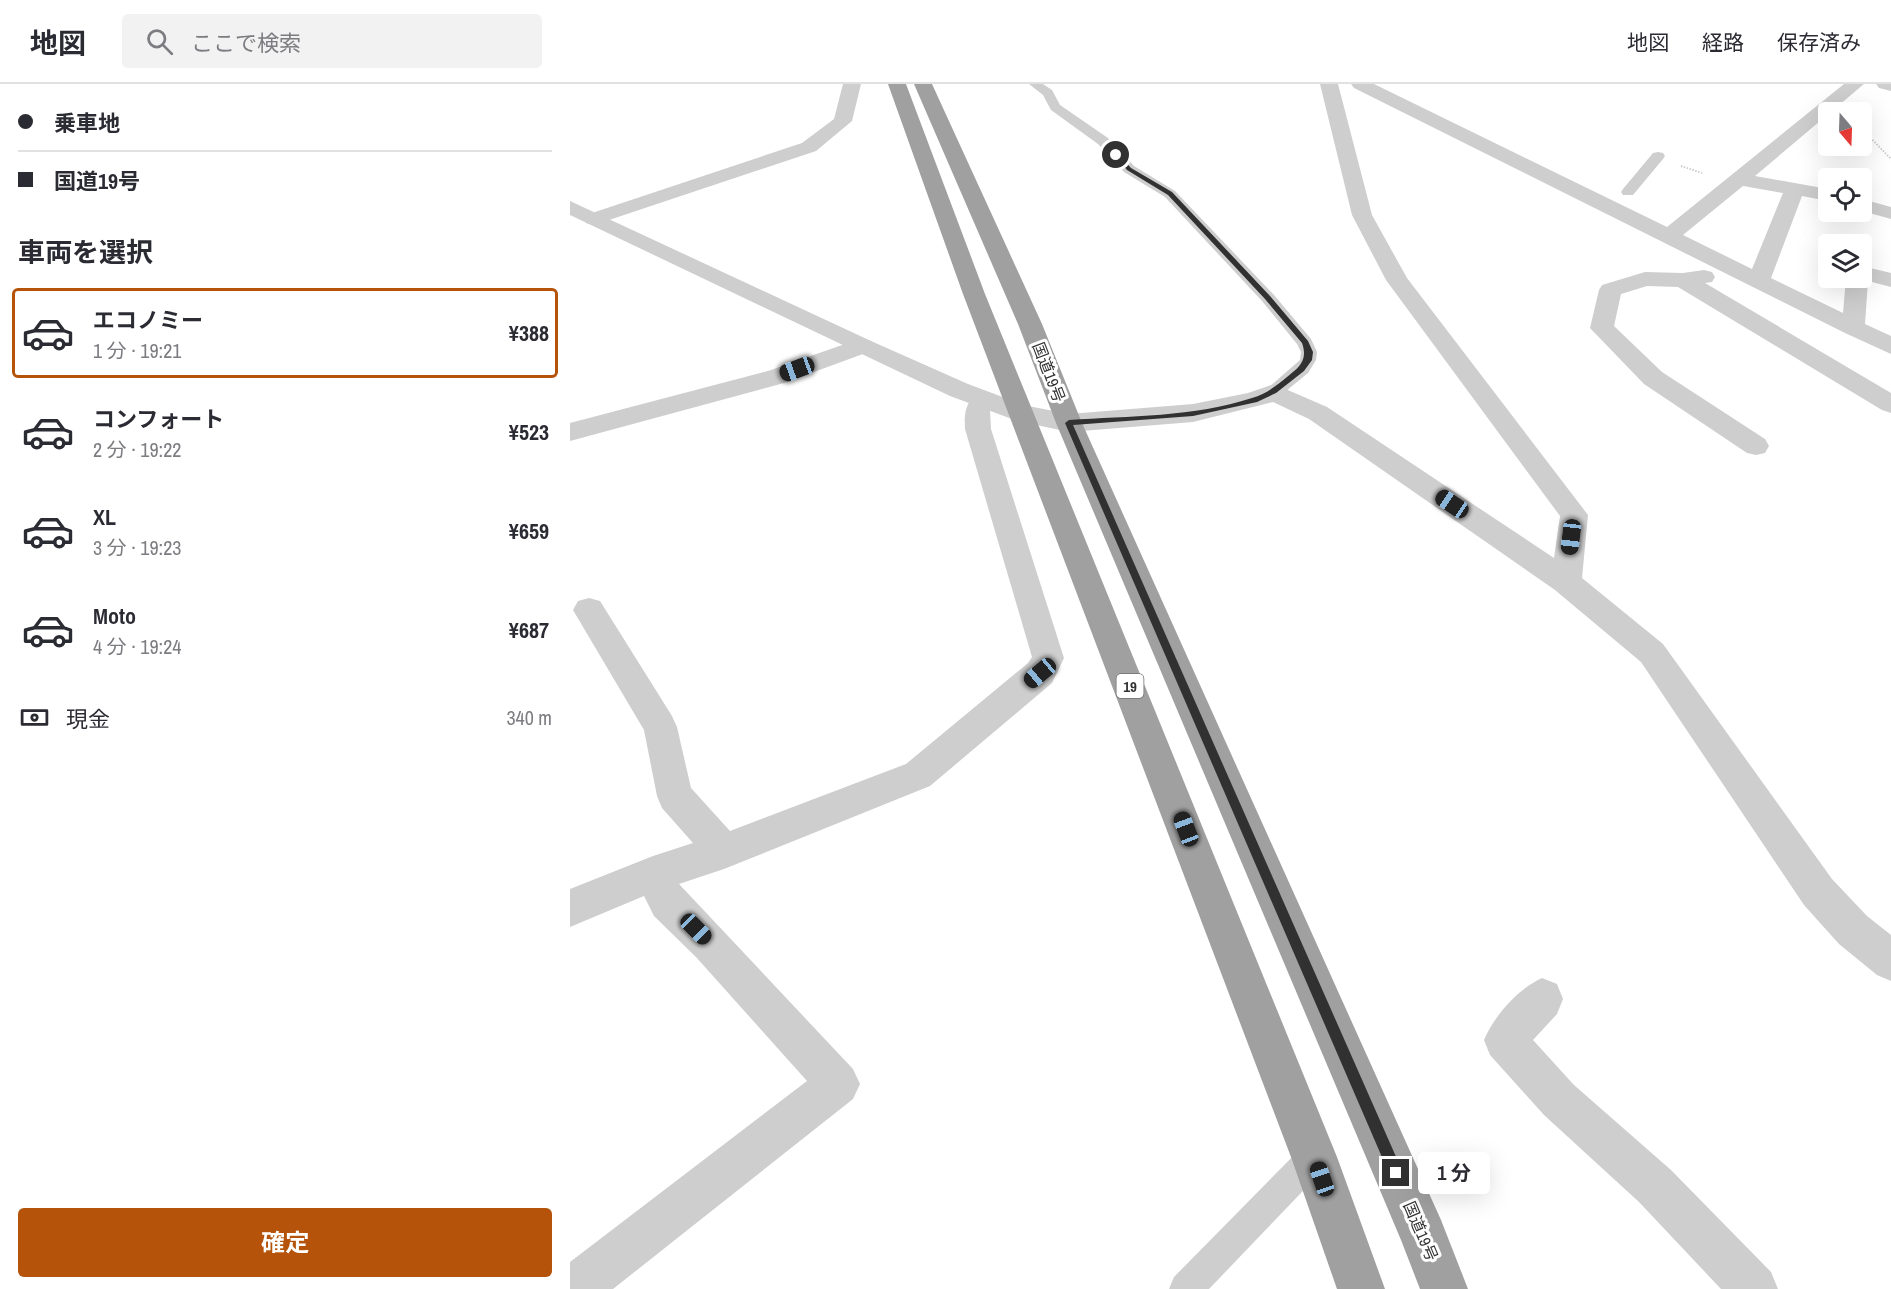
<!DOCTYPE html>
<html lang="ja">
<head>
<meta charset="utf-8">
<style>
	:root { --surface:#fff; --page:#f2f2f3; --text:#2b2b33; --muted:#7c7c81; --line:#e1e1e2; --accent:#b45309 }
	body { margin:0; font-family:"Archivo Narrow","Noto Sans JP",sans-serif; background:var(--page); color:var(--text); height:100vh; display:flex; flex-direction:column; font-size:22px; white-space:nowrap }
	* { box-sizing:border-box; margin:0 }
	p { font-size:20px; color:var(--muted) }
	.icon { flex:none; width:33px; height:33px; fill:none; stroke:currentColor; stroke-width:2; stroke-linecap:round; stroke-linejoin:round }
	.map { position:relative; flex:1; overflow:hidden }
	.drawer { display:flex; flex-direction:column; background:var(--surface); width:570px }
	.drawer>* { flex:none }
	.hud { display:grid; align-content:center; height:132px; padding:0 18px; background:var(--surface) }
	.needle { width:39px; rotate:161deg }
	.fabs { position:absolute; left:1248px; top:18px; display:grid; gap:12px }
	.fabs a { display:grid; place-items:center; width:54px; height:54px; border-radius:6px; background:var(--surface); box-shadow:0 6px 24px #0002; font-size:30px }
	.end { position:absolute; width:27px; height:27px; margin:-14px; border:8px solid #313131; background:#fff; box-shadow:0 0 0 3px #fff }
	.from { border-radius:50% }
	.bubble { position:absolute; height:42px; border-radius:6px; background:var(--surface); box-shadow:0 6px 24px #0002; font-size:20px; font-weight:700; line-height:42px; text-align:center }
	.car { position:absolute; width:18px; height:36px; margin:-18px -9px; border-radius:8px; box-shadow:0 0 4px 2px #0007; background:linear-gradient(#222 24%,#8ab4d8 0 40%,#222 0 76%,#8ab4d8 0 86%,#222 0) }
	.hud b { display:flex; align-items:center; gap:21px; height:57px; font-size:22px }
	.hud b+b { border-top:2px solid var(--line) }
	.hud i { width:15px; height:15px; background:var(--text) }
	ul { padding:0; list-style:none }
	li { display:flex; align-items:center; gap:18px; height:90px; margin:0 12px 9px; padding:0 6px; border:3px solid transparent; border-radius:6px }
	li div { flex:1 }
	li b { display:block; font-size:22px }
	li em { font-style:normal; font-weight:700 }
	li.active { border-color:var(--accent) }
	li>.icon { width:54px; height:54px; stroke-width:1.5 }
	h2 { padding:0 18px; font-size:27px; line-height:72px }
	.pay { display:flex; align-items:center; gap:15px; height:66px; padding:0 18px; font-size:22px }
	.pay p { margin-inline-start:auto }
	.button { display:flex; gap:12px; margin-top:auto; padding:12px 18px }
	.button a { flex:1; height:69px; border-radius:6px; background:var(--accent); color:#fff; font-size:24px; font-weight:700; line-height:69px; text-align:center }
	header { display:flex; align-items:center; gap:36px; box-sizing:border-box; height:84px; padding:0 30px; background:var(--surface); border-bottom:2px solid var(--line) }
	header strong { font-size:28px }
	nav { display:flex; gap:33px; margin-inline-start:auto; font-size:21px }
	.search { width:420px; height:54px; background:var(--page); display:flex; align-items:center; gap:15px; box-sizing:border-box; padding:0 21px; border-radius:6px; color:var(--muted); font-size:22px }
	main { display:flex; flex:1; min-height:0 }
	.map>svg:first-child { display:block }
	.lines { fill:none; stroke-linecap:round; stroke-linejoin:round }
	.path { stroke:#cecece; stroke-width:2; stroke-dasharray:1.5 1.5; stroke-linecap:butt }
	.service { fill:#cecece; fill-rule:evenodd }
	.minor { fill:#cecece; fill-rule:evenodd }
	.tertiary { fill:#cecece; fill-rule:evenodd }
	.trunk { fill:#a0a0a0; fill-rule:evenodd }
	.route { fill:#313131 }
	.labels { text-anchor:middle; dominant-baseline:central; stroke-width:6; stroke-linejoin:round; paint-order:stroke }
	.shield { fill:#fff; stroke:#6f6f6f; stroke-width:1.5 }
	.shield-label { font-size:15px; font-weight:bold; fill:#313131 }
	.street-label { font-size:16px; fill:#313131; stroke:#fff }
</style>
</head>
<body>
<header>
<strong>地図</strong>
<div class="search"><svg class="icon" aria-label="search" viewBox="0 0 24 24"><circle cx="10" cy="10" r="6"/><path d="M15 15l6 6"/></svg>ここで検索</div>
<nav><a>地図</a><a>経路</a><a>保存済み</a></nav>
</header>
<main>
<section class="drawer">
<div class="hud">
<b><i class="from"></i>乗車地</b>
<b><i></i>国道19号</b>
</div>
<h2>車両を選択</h2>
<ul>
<li class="active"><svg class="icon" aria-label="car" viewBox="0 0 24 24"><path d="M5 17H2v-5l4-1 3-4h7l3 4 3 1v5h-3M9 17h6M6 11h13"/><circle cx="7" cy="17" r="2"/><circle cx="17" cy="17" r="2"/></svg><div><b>エコノミー</b><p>1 分 · 19:21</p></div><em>¥388</em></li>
<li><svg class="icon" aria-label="car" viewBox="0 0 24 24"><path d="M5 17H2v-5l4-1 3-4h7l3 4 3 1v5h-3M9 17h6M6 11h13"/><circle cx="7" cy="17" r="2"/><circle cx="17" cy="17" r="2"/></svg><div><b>コンフォート</b><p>2 分 · 19:22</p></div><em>¥523</em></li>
<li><svg class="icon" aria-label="car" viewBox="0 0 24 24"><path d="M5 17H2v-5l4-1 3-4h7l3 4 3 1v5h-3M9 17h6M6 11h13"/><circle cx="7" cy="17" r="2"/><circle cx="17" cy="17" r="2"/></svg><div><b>XL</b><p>3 分 · 19:23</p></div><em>¥659</em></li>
<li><svg class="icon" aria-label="car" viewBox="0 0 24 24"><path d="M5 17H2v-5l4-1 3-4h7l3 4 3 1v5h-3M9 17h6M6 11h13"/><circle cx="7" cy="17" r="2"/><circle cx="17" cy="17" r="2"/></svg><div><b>Moto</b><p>4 分 · 19:24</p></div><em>¥687</em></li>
</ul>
<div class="pay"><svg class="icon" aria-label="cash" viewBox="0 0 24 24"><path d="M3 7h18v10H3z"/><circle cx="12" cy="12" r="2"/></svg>現金<p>340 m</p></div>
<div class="button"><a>確定</a></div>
</section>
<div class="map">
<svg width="1321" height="1205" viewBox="0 0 1321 1205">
	<rect width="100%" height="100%" fill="#fff"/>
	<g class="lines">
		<!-- path -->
		<path class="path" d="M1292,45L1321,75
			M1111,82L1132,89"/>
		<!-- service -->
		<path class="service" d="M459,0H473L482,6L490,21L538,54L564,82L605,107L704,211L741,255L747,268L746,276L738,289L710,312H698L695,308L698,304L730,276L731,268L727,260L692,217L595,113L554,88L528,60L481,26L473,11Z
			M1088,68L1093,69L1095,72L1093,75L1063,111H1053L1051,108L1053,105L1083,69Z
			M744,1058L755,1062L759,1073L755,1084L639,1205H599L604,1193L733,1062Z"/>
		<!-- minor -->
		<path class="minor" d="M273,0H291L282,37L246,67L30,139L23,141L16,139L13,135L16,131L232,59L264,35Z
			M750,0H768L802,131L837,194L1018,431L1012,494L1093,560L1262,795L1297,832L1321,851V897L1307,891L1269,860L1234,821L1071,578L985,506L739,335L703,318L623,338L499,348L444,336L440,330L444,324L453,321L499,330L623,320L678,309L704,300L757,323L984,474L990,432L816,196L782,131Z
			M781,0H804L1097,143L1274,0H1294L1185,92L1258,105V117L1232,112L1201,194L1273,229L1276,194H1292V182L1321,189V203L1298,197L1295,240L1321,252V270L1275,249L784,4ZM1173,102L1213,109L1182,185L1113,151Z
			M1306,0H1321V7L1309,4Z
			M1292,115L1321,123V135L1292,127Z
			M1134,186L1142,188L1145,193L1142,198L1135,199L1321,309V329L1312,326L1108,203L1077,202L1051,210L1044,242L1092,288L1195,355L1199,362L1195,369L1186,371L1177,369L1074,300L1020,244L1029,206L1032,201L1075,188L1113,189Z
			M292,254L301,257L304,262L301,267L214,299L0,357V339L198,287Z
			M415,308L424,310L428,316L420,327L421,345L494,574L482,599L360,702L154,785L109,800L283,985L290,1000L283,1015L43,1205H0V1178L237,997L126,873L84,832L74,812L0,843V805L83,772L123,759L92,724L87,712L74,646L3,526L8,517L19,514L30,517L102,632L107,643L121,704L160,747L336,680L458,579L462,573L395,345C394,327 396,313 415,308Z
			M972,894L987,900L993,915L987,930L963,956L1004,1001L1101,1086L1201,1188L1208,1205H1151L1069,1118L974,1031L920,971L914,956C924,932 948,905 972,894Z"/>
		<!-- tertiary -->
		<path class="tertiary" d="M0,117L301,257L398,300L462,324L466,330L462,336L453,339L380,312L0,131Z"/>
		<!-- trunk -->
		<path class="trunk" d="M318,0H336L415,210L767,1073L815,1205H767L721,1073L393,210Z
			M344,0H362L472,240L512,339L871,1136L898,1205H850L831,1156L486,339L448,240Z"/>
	</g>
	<!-- route -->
	<path class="route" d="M544,70H548L561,84L602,108L700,212L738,257L743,268L742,276L734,287L706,309L687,318L623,332L503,341L831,1084L833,1089L831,1094L826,1096L821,1094L495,339L499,336C559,332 624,333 682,314C696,310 706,302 717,293C730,283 738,276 732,259L695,215L598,111L557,86Z"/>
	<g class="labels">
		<!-- shield labels -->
		<rect class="shield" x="546.5" y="590" width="27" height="24" rx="4.5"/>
		<g class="shield-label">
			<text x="560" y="602">19</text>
		</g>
		<!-- street labels -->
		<g class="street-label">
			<text transform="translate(479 288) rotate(69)">国道19号</text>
			<text transform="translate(851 1147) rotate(67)">国道19号</text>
		</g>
	</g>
</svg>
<div class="fabs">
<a><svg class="needle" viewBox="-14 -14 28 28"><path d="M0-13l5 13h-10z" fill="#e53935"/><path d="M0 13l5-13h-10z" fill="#7c7c81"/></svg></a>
<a><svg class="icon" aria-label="locate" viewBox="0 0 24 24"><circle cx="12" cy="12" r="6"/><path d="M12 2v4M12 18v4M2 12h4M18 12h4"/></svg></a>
<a><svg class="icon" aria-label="layers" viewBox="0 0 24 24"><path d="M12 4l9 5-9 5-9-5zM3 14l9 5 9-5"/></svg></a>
</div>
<i class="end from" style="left:546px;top:71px"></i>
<i class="end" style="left:826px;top:1089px"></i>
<div class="bubble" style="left:848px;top:1068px;width:72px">1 分</div>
<i class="car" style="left:227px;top:285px;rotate:250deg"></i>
<i class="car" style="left:882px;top:420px;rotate:304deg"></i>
<i class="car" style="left:1001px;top:453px;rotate:187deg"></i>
<i class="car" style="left:470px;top:589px;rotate:230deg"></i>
<i class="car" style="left:616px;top:745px;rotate:339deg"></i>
<i class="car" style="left:126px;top:845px;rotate:135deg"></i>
<i class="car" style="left:752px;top:1095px;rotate:341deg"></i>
</div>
</main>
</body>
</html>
